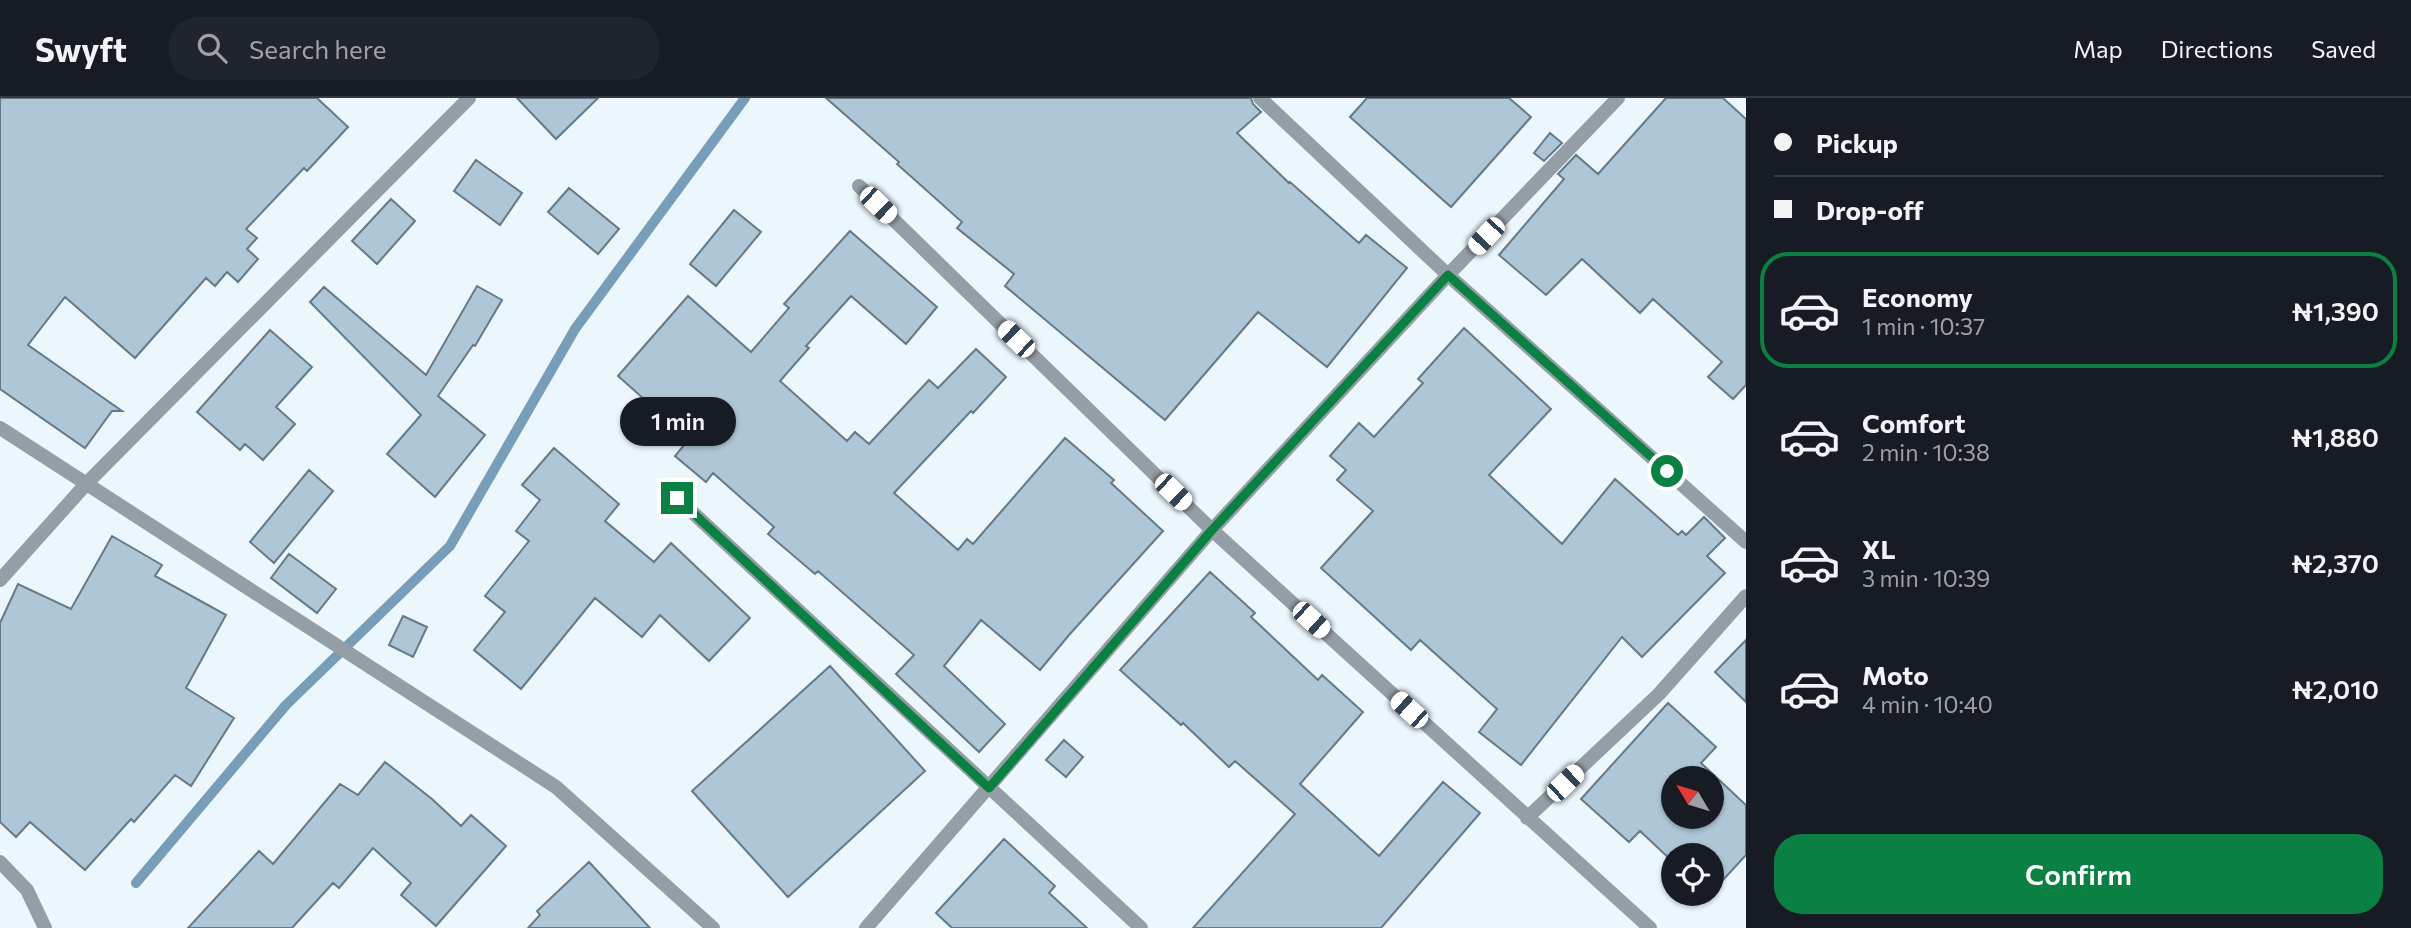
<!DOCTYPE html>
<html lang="en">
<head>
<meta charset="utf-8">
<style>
	:root { --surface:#171b24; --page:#20242c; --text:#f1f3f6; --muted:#9ea1a6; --line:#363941; --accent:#0b8043 }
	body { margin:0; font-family:Commissioner,sans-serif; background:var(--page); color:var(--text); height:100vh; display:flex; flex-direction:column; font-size:26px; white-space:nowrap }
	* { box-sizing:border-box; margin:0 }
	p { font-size:23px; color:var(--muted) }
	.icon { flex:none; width:38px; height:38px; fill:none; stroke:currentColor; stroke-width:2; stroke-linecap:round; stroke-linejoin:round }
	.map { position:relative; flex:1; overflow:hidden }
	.drawer { display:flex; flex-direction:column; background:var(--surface); width:665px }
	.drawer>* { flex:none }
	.top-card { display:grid; align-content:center; height:154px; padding:0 28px; background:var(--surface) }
	.needle { width:46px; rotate:308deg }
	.fabs { position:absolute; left:1661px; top:668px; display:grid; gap:14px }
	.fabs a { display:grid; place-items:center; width:63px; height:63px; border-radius:50%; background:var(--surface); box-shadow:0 2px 5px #0004; font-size:35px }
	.end { position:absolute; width:32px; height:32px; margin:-16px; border:9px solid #0b8043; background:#fff; box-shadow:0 0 0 4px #fff }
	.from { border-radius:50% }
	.bubble { position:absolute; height:49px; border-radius:24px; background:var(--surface); box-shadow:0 2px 5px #0004; font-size:23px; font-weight:600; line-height:49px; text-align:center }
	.car { position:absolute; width:21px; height:42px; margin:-21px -10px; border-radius:9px; box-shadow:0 0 5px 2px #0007; background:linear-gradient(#fff 24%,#345 0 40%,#fff 0 76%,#345 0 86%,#fff 0) }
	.top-card b { display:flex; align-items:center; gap:24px; height:66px; font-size:26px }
	.top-card b+b { border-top:2px solid var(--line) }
	.top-card i { width:18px; height:18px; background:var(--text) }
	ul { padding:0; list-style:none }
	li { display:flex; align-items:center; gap:21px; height:116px; margin:0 14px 10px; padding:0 14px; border:4px solid transparent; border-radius:28px }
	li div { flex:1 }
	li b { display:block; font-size:26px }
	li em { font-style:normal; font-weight:600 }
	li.current { border-color:var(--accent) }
	li>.icon { width:63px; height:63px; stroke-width:1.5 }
	.cta { display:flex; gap:14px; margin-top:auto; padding:14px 28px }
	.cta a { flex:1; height:80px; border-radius:28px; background:var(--accent); color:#fff; font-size:28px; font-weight:600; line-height:80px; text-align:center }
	header { display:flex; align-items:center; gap:42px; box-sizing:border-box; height:98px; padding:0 35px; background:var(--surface); border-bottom:2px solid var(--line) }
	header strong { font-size:33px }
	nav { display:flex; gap:38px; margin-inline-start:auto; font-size:24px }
	.search { width:490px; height:63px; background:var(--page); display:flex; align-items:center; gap:18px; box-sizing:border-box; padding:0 24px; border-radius:28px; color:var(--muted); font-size:26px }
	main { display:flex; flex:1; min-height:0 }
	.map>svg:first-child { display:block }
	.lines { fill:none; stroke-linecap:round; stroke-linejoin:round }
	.stream { stroke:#789db8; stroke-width:10 }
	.building { fill:#aec6d6; stroke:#647a89; stroke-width:2; fill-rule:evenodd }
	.street { stroke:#949ea6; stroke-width:14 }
	.route { stroke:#0b8043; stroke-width:9 }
</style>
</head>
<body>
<header>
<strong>Swyft</strong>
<div class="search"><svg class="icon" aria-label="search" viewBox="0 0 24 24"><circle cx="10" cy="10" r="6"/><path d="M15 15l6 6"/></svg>Search here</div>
<nav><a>Map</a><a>Directions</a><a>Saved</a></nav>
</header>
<main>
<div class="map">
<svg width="1746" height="830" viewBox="0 0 1746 830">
	<rect width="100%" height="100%" fill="#ecf6fd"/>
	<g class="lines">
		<!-- stream -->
		<path class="stream" d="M136,785L286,607L450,448L575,231L745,0"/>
	</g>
	<!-- building -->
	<path class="building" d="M0,0H317L348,29L307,73L304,70L246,131L257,140L247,151L258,161L238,184L227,174L215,188L206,180L135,260L65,199L28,247L122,313H112L85,350L0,291Z
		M517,0H598L556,41Z
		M826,0H1251L1253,6L1261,14L1237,35L1289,85L1290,84L1359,145L1366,137L1407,170L1327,269L1258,214L1165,322L1005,188L1014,176L957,130L962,124L897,66L899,64Z
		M1367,0H1509L1531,19L1451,109L1350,19Z
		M1666,0H1723L1746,21V287L1733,301L1708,279L1722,264L1653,201L1640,215L1582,161L1546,197L1499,157L1564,81L1558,76L1576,57L1598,76Z
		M1550,35L1562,45L1544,63L1534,55Z
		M476,62L522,95L500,127L454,93Z
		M569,90L619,131L598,156L548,114Z
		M391,101L415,123L377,166L352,143Z
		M734,112L761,134L716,188L690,166Z
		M850,133L937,209L906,246L851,198L806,248L809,250L780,283L847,343L855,334L869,346L929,282L938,290L976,251L1006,279L973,315L971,313L894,395L958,452L967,441L973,446L1065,340L1114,382L1111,385L1163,433L1069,537L1040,572L981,522L944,568L1005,626L979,654L896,576L914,557L818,473L815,476L768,436L774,429L713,375L706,384L675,358L689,341L618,278L688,198L751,254L789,210L784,206Z
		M477,188L502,202L475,248L473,247L438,298L485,337L435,399L387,356L421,317L310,204L324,189L426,277Z
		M1464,230L1551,311L1489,377L1562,446L1615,381L1678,437L1682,433L1686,437L1704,419L1725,440L1707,458L1725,475L1642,559L1622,539L1521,667L1479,634L1497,611L1420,542L1411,552L1321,470L1373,413L1337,382L1346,372L1330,358L1359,325L1374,339L1423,285L1418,281Z
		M270,232L312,269L276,309L295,326L263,362L245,346L240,352L197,314Z
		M554,350L619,406L605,423L654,464L671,445L750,520L709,563L660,517L642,539L595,500L521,591L474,552L505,514L485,498L529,443L516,433L540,402L522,387Z
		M309,372L333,393L274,465L250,444Z
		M112,438L162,467L155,478L226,517L186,590L234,620L191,688L175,677L134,724L131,721L85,772L30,724L16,739L0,724V525L18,486L71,511Z
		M289,456L336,491L317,515L271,480Z
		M1210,474L1255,515L1251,519L1318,582L1322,577L1363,614L1300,686L1379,758L1443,684L1480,715L1381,830H1193L1295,716L1235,663L1229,669L1183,625L1181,627L1120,572Z
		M403,518L427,529L413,559L389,547Z
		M1746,542V604L1715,574Z
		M830,568L925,673L788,799L692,693Z
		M1668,605L1716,649L1701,665L1746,707V757L1712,794V758H1673V764L1640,733L1629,744L1581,701ZM1673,681H1712V719H1673Z
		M1064,642L1083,659L1066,679L1046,662Z
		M385,664L432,701L461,728L471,717L506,748L436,828L401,797L411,785L373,750L339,790L333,785L292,830H188L259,753L273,766L340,686L358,697Z
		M1004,741L1055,788L1049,795L1087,830H952L936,815Z
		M589,764L650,830H528L540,817L537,813Z"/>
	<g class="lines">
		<!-- street -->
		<path class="street" d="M1260,0L1448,177L1746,444
			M859,88L1212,432L1650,830
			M0,330L556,689L713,830
			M677,400L1141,830
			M0,482L87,385L469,0
			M1527,720L1659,596L1746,498
			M0,764L27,792L45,830
			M866,830L1212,432L1448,177L1618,0"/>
	</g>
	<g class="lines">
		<!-- route -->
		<path class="route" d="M677,400L989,690L1212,432L1448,177L1667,373"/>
	</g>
</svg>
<div class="fabs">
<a><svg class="needle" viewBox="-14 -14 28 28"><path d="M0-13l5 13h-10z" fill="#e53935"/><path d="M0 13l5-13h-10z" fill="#9ea1a6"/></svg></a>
<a><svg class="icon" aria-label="locate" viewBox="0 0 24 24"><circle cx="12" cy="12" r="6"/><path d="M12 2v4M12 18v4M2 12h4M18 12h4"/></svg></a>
</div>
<i class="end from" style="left:1667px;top:373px"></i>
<i class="end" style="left:677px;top:400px"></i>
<div class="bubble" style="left:620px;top:299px;width:116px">1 min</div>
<i class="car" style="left:878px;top:107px;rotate:134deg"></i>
<i class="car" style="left:1486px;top:138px;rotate:223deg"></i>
<i class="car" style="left:1016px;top:241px;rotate:314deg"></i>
<i class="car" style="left:1173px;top:394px;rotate:134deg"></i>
<i class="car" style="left:1311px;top:522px;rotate:132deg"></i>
<i class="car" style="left:1409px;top:612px;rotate:312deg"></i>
<i class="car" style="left:1565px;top:685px;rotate:46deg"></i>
</div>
<section class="drawer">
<div class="top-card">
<b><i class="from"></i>Pickup</b>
<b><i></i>Drop-off</b>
</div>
<ul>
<li class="current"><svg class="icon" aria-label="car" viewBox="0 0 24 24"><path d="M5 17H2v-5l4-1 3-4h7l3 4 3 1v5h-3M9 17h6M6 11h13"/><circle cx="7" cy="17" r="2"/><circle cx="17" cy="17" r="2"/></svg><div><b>Economy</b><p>1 min · 10:37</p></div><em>₦1,390</em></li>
<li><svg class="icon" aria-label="car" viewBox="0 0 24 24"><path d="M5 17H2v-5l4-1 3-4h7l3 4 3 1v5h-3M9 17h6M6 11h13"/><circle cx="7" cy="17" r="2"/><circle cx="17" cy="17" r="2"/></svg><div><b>Comfort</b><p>2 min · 10:38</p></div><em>₦1,880</em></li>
<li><svg class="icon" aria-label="car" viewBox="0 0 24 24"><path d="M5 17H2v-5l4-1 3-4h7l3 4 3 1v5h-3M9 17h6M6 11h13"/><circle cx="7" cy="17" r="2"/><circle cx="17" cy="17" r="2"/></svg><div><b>XL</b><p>3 min · 10:39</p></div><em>₦2,370</em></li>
<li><svg class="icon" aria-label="car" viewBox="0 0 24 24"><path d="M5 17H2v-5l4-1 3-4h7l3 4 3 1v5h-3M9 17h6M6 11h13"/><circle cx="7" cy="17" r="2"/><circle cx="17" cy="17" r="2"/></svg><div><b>Moto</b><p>4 min · 10:40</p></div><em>₦2,010</em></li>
</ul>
<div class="cta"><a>Confirm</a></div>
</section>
</main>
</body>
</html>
